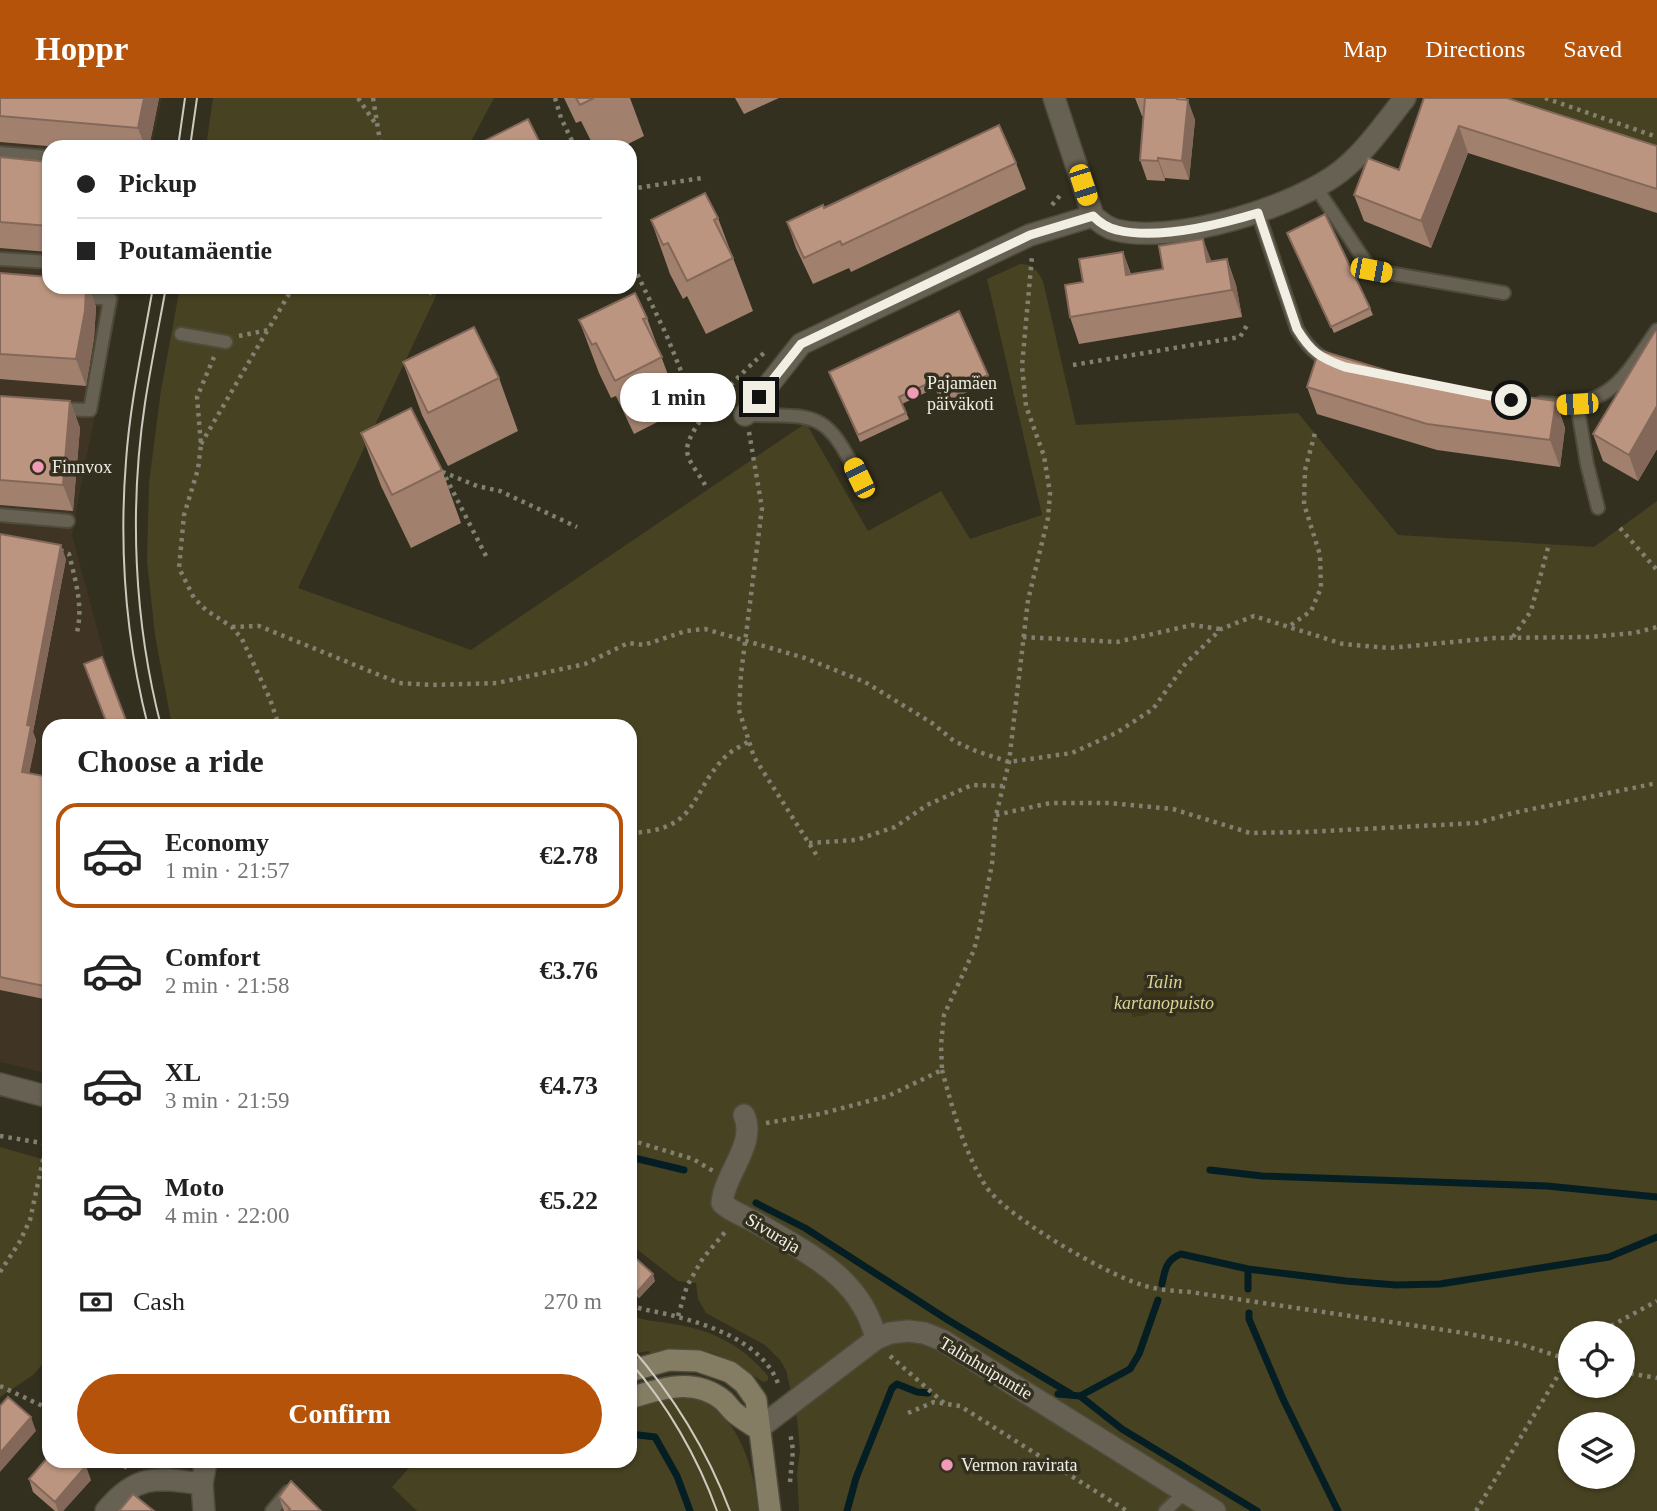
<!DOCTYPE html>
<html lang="en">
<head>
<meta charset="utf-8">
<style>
	:root { --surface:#fff; --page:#f6f6f6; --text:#222; --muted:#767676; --line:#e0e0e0; --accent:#b45309 }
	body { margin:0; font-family:"Times New Roman",serif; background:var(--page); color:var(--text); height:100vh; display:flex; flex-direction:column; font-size:26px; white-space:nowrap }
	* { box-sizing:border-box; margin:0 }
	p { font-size:23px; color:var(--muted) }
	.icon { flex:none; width:38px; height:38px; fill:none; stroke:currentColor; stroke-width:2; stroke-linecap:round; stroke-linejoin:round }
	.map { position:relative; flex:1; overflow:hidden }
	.sheet { position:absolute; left:42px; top:621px; width:595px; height:749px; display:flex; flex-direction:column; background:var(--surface); border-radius:21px; box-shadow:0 2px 5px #0004 }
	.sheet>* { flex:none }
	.top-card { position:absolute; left:42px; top:42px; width:595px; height:154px; border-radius:21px; box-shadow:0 2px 5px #0004; display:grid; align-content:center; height:154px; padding:0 35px; background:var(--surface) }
	.tools { position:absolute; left:1558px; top:1223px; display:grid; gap:14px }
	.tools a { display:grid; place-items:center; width:77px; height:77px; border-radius:50%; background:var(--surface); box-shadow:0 2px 5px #0004; font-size:35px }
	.end { position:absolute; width:32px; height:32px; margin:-16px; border:9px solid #f1efe4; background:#111; box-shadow:0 0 0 4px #111 }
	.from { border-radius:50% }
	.bubble { position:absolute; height:49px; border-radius:24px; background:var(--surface); box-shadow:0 2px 5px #0004; font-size:23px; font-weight:700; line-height:49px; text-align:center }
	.car { position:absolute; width:21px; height:42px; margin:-21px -10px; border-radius:9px; box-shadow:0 0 5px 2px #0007; background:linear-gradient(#f5c518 24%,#345 0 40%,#f5c518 0 76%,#345 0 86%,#f5c518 0) }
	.top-card b { display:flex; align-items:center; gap:24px; height:66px; font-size:26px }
	.top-card b+b { border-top:2px solid var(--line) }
	.top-card i { width:18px; height:18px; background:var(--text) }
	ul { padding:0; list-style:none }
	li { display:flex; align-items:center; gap:21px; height:105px; margin:0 14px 10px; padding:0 21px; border:4px solid transparent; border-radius:21px }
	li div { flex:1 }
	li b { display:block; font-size:26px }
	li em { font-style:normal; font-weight:700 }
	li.on { border-color:var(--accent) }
	li>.icon { width:63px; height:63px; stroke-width:1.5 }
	h2 { padding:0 35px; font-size:32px; line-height:84px }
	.pay { display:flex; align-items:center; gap:18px; height:77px; padding:0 35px; font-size:26px }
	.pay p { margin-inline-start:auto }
	.button { display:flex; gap:14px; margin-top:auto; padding:14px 35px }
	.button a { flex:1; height:80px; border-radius:42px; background:var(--accent); color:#fff; font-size:28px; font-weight:700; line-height:80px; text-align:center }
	header { display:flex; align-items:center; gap:42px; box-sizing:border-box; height:98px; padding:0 35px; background:var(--accent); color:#fff }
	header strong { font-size:33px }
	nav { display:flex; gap:38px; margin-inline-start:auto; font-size:24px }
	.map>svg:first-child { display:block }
	.industrial { fill:#403525 }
	.green { fill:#474221; fill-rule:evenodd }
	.sand { fill:#3f3716 }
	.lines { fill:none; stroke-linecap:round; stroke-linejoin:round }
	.stream { stroke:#051e23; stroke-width:7 }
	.lane-casing { stroke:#4e4b3b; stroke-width:16 }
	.street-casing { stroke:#4e4b3b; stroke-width:24 }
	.secondary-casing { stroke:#4e4b3b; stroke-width:24 }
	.path { stroke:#828071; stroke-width:4.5; stroke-dasharray:3.5 5; stroke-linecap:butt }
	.lane { stroke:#666152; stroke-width:12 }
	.street { stroke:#666152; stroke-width:21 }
	.secondary { stroke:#847d64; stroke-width:21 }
	.tram { stroke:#cccabe; stroke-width:2 }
	.wall { fill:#a1806e }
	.shaded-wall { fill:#83685a }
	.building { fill:#bb9580; stroke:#83685a; stroke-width:2 }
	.route { stroke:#f1efe4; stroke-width:9 }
	.poi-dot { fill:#f09ab5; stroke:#33301f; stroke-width:2.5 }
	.labels { text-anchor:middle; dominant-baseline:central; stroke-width:7; stroke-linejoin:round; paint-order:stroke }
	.poi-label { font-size:18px; fill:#f1efe4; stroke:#33301f; text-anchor:start }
	.park-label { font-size:18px; font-style:italic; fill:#ddd291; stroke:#33301f }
	.street-label { font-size:18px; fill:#f1efe4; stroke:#33301f }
</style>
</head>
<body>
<header>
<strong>Hoppr</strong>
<nav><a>Map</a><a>Directions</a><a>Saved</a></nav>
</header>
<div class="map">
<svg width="1657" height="1413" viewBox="0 0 1657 1413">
	<rect width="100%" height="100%" fill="#33301f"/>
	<!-- industrial -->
	<path class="industrial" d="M0,0H162L151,49H49V189H122L84,370L72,437L105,560L130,628H49V976L0,964Z"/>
	<!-- green -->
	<path class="green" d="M213,0H494L468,49H206Z
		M1487,0H1657V54Z
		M1020,166C1033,166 1037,172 1043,183L1076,327L1298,315L1398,437L1594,449L1657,403V1413H799L797,1376L800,1353L797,1320L786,1272L780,1262L765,1247L706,1215L698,1201L696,1185L678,1183L630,1146V628H172L155,537L147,463L149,385L161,292L180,189H434L436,198L298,490L471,552L806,325L868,433L941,393L970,441L1042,417L987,181ZM1570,1236H1622V1288H1570ZM1570,1326H1622V1379H1570Z
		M0,1049L49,1063V1259L33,1277L0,1299Z
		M630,1215C642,1224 653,1222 667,1225C710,1231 740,1245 768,1278V1282L764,1284L760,1282C719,1254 701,1244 650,1256L649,1253L630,1256Z
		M681,1298C736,1303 754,1367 758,1413H417L392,1389L415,1363H630V1311L649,1304L651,1306L668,1301H680Z"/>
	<!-- sand -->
	<path class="sand" d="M1159,878L1174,886L1178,891L1176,898L1152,909L1147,917L1133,919L1130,912C1133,900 1145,895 1150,882Z"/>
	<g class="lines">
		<!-- stream -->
		<path class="stream" d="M630,1059L684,1072
			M1210,1072L1262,1078L1547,1088L1657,1099
			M756,1105L805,1130L948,1222L1071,1296
			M1248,1171V1191
			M1162,1186C1165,1171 1166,1162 1181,1156L1248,1171L1346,1183L1396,1187L1440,1186L1609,1159L1657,1139
			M1249,1215V1221L1283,1301L1338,1413
			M1058,1296L1080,1298L1130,1271L1139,1256L1158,1202
			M1080,1298L1122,1331L1257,1413
			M630,1336L655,1339L677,1378L690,1413
			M847,1413L856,1380L892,1290L897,1286L917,1294L928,1295"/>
		<!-- lane casing -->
		<g class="lane-casing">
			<path id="lane" d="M0,55L49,59
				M1315,88L1371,172L1504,195
				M1258,115L1297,231C1306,246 1315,257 1331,264
				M0,161L49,164
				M181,236L226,244
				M1541,305C1608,313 1623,281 1657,232
				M1577,306L1587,366L1598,410
				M58,311L90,312L110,201L77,198
				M745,317C817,318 825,311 859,380
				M0,417L68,423
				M272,1413L288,1394
				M1165,1413L1185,1394"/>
		</g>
		<!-- street casing -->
		<g class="street-casing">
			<path id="street" d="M1054,0L1093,118
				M1093,118C1100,124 1107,130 1116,132C1174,147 1295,109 1341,73C1366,53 1385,25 1405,0
				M745,317L801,246L1030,137L1093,118
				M0,986L49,999
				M744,1017C757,1046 724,1076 722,1105C731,1114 747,1119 759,1126C809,1156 862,1180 876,1241
				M758,1331L876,1241L890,1235L908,1233L924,1235L942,1242L1215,1413
				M106,1413C137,1375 157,1380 202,1386
				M204,1413L202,1386L206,1363"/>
		</g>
		<!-- secondary casing -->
		<g class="secondary-casing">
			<path id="secondary" d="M630,1273L669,1262L698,1263L730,1274L744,1285L756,1302L770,1413
				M630,1300C662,1290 695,1279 724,1303C728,1307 731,1312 735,1315C742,1321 751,1326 758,1331"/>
		</g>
		<!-- path -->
		<path class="path" d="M358,0L375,25
			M373,0L381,49
			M555,0L561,20L575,49
			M1545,0L1657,39
			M630,91L702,80
			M1052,107L1063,94
			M630,161L666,236L701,322
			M422,189L436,198
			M239,238L268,232L293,189
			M214,259L197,299L201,347L198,371L184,417L179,470L194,500L206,512L232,529L242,541L270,601L279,628
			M1073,267L1240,239L1249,224
			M749,334L762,410L741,576L739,612L754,659L819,761
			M201,346L267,233
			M705,387C700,377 688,364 687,353C686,327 746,271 765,254
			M1620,430L1657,472
			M60,452L69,456C76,485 84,510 76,538
			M486,458L443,374L477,388L500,393L577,429
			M1291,527L1311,513L1321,490L1320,457L1304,406L1305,372L1315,335
			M232,529L259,528L399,585L431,587L497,585L585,566L628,545L644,547L686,533L705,531L805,560L865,584L932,625L954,643L976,653L1009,664L1072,655L1116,635L1153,611L1186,565L1221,531L1254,518L1343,546L1390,550L1494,540L1589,539L1634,535L1657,529
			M1023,539L1117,544L1192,527L1220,531
			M1513,539L1531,513L1549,446
			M996,717L1050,705H1109L1173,711L1250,735L1306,734L1477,725L1513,715L1657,685
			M630,735C701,732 688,696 726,658C732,652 742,648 749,643
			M809,745L856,742L895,729L927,707L972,687L1003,688
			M942,972C953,1012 963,1051 985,1087C1004,1118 1106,1176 1142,1187C1158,1192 1174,1193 1190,1194L1464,1235L1520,1246L1570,1262
			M766,1025L820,1016L888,998L942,972L941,947L944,917L974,852L979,832L992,766L996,717L1009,664L1028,502L1048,420L1050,395L1044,358L1026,308L1022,268L1032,158
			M0,1038L48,1046
			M630,1042L693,1061L713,1073
			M0,1174L19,1145L30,1122L49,1034
			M630,1207C645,1213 662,1214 678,1219C716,1229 765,1247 779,1288
			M678,1218L687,1188L703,1160L726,1133
			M1596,1236L1657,1203
			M890,1258L944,1305
			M1622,1274L1657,1280
			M0,1288L49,1311
			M908,1315L934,1304L960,1308L1127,1413
			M118,1363L127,1370
			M790,1384L793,1352L790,1334
			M1476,1413L1568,1261"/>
		<!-- lane -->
		<use href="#lane" class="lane"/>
		<!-- street -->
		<use href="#street" class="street"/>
		<!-- secondary -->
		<use href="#secondary" class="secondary"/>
		<!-- tram -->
		<path class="tram" d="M178,49L185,0
			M190,49L197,0
			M148,628C126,542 119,452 126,363C130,305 143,247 153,189
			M161,628C134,524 129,411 145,305C151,266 159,228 166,189
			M630,1248C673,1297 707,1352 730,1413
			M630,1264C667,1306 698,1360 717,1413"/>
	</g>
	<!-- wall -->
	<path class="wall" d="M0,0H159L149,49H59L0,44Z
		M564,0H630L644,38L622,49H594L581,23L576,25Z
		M735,0H779L744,16Z
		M1135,0H1186L1195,22L1189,82L1165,80V83L1147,82L1140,62L1143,18H1142Z
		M1424,0L1657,48V115L1468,55L1431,150L1364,123L1354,97L1399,72Z
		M0,59L49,64V154L0,150Z
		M1016,65L1026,91L851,174L849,170L813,186L796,150L787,124L824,110Z
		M718,120L753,213L706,236L687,198L683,201L670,176L651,122Z
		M1287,135L1370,210L1373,217L1334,235Z
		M1123,154L1131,176L1227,161L1236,187L1242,219L1079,246L1070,219L1083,184Z
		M0,175L49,189H89L96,209L94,240L86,288L0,281Z
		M647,220L681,312L634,336L616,298L611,300L599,275L579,222Z
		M1657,234V351L1638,383L1603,363L1593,336Z
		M403,264L499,280L518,333L448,368L422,317Z
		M829,274L988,277L991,283L942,306L935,290L902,306L909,321L860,344Z
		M1434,287L1556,303L1565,330L1560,369L1437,352L1317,316L1307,289Z
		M0,298L70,303L80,330L73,413L0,407Z
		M361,335L442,372L461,425L411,450L381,388Z
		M0,436L66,461L33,634L36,642L29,675L49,679V902L0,892Z
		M630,1155L655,1183L639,1200L630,1192Z
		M29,1381L91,1382L63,1413H55L33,1394Z
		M279,1399L321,1413H284Z"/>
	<!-- shaded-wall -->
	<path class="shaded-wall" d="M144,0H159L149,49H145L138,30Z
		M1188,2L1195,22L1189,82L1182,63Z
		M1459,28L1468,55L1431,150L1421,123Z
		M1158,60L1165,80V83L1158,63Z
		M1203,141L1213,167L1207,164Z
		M1123,154L1132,181L1126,177Z
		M1227,161L1236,187L1242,219L1232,192Z
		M86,189H89L96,209L94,240L86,288L76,261Z
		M70,303L80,330L73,413L63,387Z
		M1556,303L1565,330L1560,369L1550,342Z
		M1657,308V351L1638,383L1629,357Z
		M61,447L66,461L33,634L36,642L27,687L22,674L27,627Z
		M653,1176L655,1183L639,1200L637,1194Z
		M31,1319L36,1333L0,1374V1355Z
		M86,1368L91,1382L63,1413H58L55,1404Z"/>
	<!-- building -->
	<path class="building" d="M0,0H144L138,30L0,18Z
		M576,0H594L580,7Z
		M1145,0H1177V1L1188,2L1182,63L1158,60V63L1140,62Z
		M1424,0H1507L1657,48V91L1459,28L1421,123L1354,97L1368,60L1399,72Z
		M528,21L540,45L536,47L537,49H474V48Z
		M999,27L1016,65L842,147L840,143L804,160L787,124L823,107L824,110Z
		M0,59L49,64V128L0,124Z
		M705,95L718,120L714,122L733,160L687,183L668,145L663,147L651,122Z
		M1325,116L1370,210L1331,229L1287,135Z
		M1203,141L1207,164L1227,161L1232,192L1070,219L1065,187L1083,184L1079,161L1123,154L1126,177L1163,171L1159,148Z
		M0,175L49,179V189H86L85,213L76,261L0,256Z
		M635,195L647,220L643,221L662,259L615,283L596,245L592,247L579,222Z
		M959,213L988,277L940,299L933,283L899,299L906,315L858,337L829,274Z
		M474,229L499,280L428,315L403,264Z
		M1655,233L1657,234V308L1629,357L1593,336Z
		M1319,252L1434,287L1556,303L1550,342L1427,326L1307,289Z
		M0,298L70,303L63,387L0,382Z
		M411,310L442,372L392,397L361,335Z
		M0,436L61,447L27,627L31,628L22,674L49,679V889L0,879Z
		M102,559L128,628H108L84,566Z
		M630,1155L653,1176L637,1194L630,1187Z
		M8,1299L31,1319L0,1355V1308Z
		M49,1358V1363H80L86,1368L55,1404L29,1381Z
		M291,1383L321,1413H288L290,1411L279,1399Z
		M133,1396L154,1413H119Z"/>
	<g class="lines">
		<!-- route -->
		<path class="route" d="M759,299L801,246L1030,137L1093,118C1100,125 1107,130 1117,132C1157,142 1218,127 1258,115L1297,231C1311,254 1320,260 1345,269L1511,302"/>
	</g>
	<!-- markers -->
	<g class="poi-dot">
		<circle cx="913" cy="295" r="7"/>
		<circle cx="38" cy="369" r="7"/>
		<circle cx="947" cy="1367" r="7"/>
	</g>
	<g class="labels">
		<!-- poi labels -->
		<g class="poi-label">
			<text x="927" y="285">Pajamäen<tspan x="927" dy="21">päiväkoti</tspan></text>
			<text x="52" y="369">Finnvox</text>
			<text x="961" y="1367">Vermon ravirata</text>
		</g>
		<!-- park labels -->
		<g class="park-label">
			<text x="1164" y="884">Talin<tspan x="1164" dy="21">kartanopuisto</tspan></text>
		</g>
		<!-- street labels -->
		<g class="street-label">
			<text transform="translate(773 1135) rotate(31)">Sivuraja</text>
			<text transform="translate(986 1270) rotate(31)">Talinhuipuntie</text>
		</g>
	</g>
</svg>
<div class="tools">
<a><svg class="icon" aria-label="locate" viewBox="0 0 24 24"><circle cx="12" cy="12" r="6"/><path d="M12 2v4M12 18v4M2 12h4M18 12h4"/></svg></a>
<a><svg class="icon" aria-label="layers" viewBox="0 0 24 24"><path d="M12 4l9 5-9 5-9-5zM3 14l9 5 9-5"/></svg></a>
</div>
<i class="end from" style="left:1511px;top:302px"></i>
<i class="end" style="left:759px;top:299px"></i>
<div class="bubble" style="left:620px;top:275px;width:116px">1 min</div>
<i class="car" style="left:1083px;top:87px;rotate:162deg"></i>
<i class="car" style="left:1371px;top:172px;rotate:101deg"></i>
<i class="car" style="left:1577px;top:306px;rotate:267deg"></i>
<i class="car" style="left:859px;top:380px;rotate:334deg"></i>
<div class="top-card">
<b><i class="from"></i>Pickup</b>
<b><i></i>Poutamäentie</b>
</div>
<section class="sheet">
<h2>Choose a ride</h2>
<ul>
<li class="on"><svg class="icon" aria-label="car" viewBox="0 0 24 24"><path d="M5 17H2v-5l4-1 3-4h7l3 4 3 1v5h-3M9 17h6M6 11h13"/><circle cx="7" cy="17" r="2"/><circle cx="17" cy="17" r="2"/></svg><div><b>Economy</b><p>1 min · 21:57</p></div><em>€2.78</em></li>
<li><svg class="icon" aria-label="car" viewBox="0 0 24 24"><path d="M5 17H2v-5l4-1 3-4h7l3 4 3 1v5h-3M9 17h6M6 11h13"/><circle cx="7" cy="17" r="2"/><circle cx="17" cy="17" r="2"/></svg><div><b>Comfort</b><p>2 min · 21:58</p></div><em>€3.76</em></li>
<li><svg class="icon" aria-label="car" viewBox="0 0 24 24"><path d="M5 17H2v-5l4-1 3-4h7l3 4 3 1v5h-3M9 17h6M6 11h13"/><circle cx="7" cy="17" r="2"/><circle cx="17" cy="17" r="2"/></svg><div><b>XL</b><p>3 min · 21:59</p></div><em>€4.73</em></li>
<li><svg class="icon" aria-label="car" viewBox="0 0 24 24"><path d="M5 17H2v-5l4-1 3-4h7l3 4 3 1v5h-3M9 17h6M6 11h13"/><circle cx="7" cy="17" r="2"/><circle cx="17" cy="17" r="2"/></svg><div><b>Moto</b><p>4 min · 22:00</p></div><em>€5.22</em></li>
</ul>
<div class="pay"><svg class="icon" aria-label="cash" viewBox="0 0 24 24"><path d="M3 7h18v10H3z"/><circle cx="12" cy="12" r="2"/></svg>Cash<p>270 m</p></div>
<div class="button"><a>Confirm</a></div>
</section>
</div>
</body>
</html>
